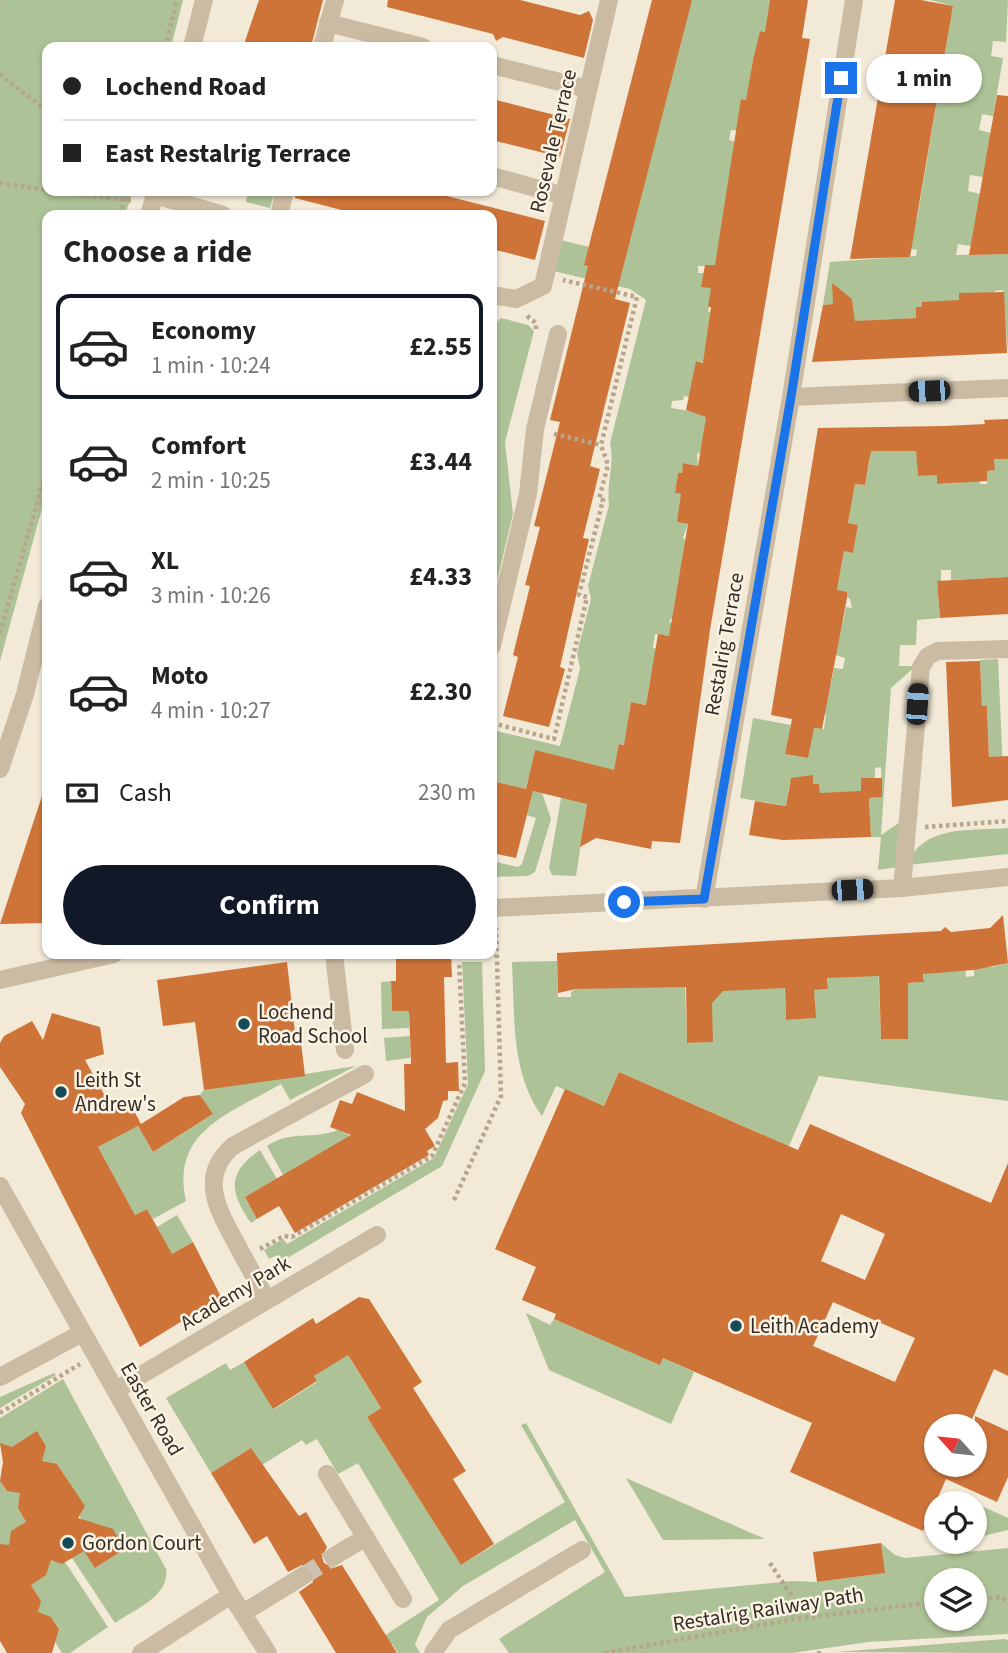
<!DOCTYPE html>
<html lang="en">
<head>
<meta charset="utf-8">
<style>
	:root { --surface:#fff; --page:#f6f6f6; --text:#222; --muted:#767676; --line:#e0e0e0; --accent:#111827 }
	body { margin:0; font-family:"Source Sans 3",sans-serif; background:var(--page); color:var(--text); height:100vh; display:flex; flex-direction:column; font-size:26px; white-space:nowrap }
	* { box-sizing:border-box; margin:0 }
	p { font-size:23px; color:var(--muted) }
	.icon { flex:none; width:38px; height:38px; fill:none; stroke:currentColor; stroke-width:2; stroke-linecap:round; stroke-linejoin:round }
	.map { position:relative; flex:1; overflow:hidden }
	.details { position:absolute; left:42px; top:210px; width:455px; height:749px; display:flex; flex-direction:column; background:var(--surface); border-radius:14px; box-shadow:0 2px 5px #0004 }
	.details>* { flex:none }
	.hud { position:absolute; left:42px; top:42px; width:455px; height:154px; border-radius:14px; box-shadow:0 2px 5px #0004; display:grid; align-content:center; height:154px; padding:0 21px; background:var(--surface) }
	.needle { width:46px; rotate:297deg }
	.buttons { position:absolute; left:924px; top:1414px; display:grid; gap:14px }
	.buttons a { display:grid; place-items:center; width:63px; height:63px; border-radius:50%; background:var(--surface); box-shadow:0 2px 5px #0004; font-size:35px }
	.end { position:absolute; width:32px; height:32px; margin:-16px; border:9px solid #1a73e8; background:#fff; box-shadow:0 0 0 4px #fff }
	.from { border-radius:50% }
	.bubble { position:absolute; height:49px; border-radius:24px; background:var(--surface); box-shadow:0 2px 5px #0004; font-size:23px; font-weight:700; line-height:49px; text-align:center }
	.car { position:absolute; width:21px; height:42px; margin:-21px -10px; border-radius:9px; box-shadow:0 0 5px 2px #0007; background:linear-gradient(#222 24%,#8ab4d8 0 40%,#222 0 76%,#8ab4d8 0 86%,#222 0) }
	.hud b { display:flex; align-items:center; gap:24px; height:66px; font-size:26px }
	.hud b+b { border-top:2px solid var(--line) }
	.hud i { width:18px; height:18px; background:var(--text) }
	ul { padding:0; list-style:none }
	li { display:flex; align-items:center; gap:21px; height:105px; margin:0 14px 10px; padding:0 7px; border:4px solid transparent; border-radius:14px }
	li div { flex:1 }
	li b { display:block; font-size:26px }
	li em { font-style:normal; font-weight:700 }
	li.active { border-color:var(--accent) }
	li>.icon { width:63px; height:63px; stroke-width:1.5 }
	h2 { padding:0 21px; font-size:32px; line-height:84px }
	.pay { display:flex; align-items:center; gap:18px; height:77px; padding:0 21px; font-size:26px }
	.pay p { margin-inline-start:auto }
	.action { display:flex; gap:14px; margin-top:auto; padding:14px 21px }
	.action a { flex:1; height:80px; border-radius:42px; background:var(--accent); color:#fff; font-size:28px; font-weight:700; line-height:80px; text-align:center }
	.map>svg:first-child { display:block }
	.green { fill:#adc296; fill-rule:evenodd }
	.building { fill:#ce7439; fill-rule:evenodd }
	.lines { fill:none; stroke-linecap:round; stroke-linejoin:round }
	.minor-tunnel { stroke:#ccc3b3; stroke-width:18; stroke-dasharray:18 9; stroke-linecap:butt }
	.path { stroke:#b7a58c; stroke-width:4.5; stroke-dasharray:3.5 3.5; stroke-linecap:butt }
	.minor { stroke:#cbbba2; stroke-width:18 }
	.route { stroke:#1a73e8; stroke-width:9 }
	.poi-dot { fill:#184b58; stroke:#faf3e3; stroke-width:2.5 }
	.labels { text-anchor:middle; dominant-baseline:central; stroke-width:5; stroke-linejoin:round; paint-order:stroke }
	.street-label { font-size:21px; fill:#352c25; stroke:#faf3e3 }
	.poi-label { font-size:21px; fill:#352c25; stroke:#faf3e3; text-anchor:start }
</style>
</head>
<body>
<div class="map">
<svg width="1008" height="1653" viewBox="0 0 1008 1653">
	<rect width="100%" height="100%" fill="#f2e9d7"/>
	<!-- green -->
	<path class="green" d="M0,0H183L171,47H47V191H133L125,215H47V490L0,661Z
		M692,0H770L767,23L772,33L760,31L758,41L767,62L753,60L751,71L761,102L741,99L742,131L731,130L729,140L736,142L730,265L698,266V273H716L726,289L710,298L708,312L724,315L716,365L697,361L700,399L684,396L683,400L672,401L671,408L707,414L701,452L697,454L698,466L684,463L682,473H678L675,493L692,496L679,513L677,522L688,524L683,538L686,541L672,618L669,621L672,624L670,636L655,634L653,648L657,649L663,671L652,670L647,698L658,707L631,702L629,713L651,717L645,748L620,744L618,751L645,759L588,797L576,876L552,875L549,868L561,798L573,800L535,750L526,789L492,781V730L560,746L580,669L577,653L591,599L588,586L609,505C606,484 615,464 610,443L646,300L630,289L549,270L557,239L589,247L584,265Z
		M930,0H1008L1006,42L993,41L991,56L1003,58L993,116L982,114L979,130L991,133L983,177L970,175L968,191L980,194L971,246L958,244L956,255L1008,254V353L1003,290L995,291V309L960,316L930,302H923L922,307L916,308V318L844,322L854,314L852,299L842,293L833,294V304L823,305L830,262L916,256L917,250L895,246L917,219L953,6Z
		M248,191H275L270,208L246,202Z
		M501,318L528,325L534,331L505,442L513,514L492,602V326Z
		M915,428L918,476L932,475L937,471L938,484L959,483L958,470L982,460L980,484H987V471L995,470L994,459H1008V577L951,580V570H941V581H937L940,618L917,620L916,645H900L899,666H916L891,688L881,835L902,821L898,867L878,870L881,837H871L869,798L882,797L881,767L875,768V778H861V792L820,794L819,784H813L812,775L805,783L790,781L786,806L740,798L753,718L791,725L785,754L808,758L813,728L824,729L826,714L815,712L820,682L831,684L834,668L843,669L845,658L826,652L832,620L843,622L846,607L852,608L850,599L837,590L844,551L853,552L858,525L848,523L855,484L865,485L870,459L862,446L874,451H907Z
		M998,659L1003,771L990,772L987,706H982L980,660Z
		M533,791L542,793L551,819L535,872L528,876L492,877V861L518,867L522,864L536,818L527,815Z
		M1008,828V854L908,865C922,824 972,831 1008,828Z
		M921,932L949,972L965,967L966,977L974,976V966L992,967L1008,963V1101L819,1076L789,1146L619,1072L604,1106L556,1086L542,1116C510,1072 515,1014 512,962L557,961L558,997H571V992L576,989L629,987L684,953L687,1043L712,1042L711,982L717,992L725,989H761V980L784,974L786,1020L815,1018L814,990L828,989L825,938L877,935L881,1039H907L908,1014L898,984L924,982Z
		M462,962H482L485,1071L442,1166L284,1260L275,1256L269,1259L264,1250L283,1239L287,1244L434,1158L468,1084Z
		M391,981L392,1011H409V1028L382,1029L381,982Z
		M410,1036V1058L386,1061L384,1038Z
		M356,1066L290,1100L281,1084C231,1113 170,1131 186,1201L153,1219L147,1209L135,1215L98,1147L138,1126L153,1152L212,1115L200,1095L204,1090Z
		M338,1130L351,1136L283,1175L267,1146C289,1130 313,1140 338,1130Z
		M260,1150L277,1179L245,1197L257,1219L251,1223C230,1193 226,1173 260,1150Z
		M177,1215L193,1242L160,1261L162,1237L157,1227Z
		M526,1313L550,1325L554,1319L660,1364L663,1358L694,1372L671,1424L549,1370Z
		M354,1338L350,1359L381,1408L367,1417L461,1565L565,1502L521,1425L526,1423L625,1597L793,1581L817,1582L884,1573L881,1543L895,1555L905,1558L1008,1548V1634L868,1642L792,1653H509L499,1639L605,1572L575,1520L463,1586L427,1617L415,1644L420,1653H398L392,1644L376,1653L381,1638L439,1600L358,1463L338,1474L317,1439L306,1445L302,1440L262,1465L251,1448L211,1473L166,1398L226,1363L230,1370L244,1362L274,1409L317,1382L314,1376L339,1360ZM936,1580H975V1619H936Z
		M54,1373L56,1375L0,1408V1397Z
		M63,1379L166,1569C170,1596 135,1609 115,1623L72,1558L81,1547L97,1567L123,1550L124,1546L113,1530L84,1526L65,1484L67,1479L57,1464L45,1465L38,1455L46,1446L39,1434L12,1453L4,1444L0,1446V1418Z
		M626,1478L765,1539L663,1540Z
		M0,1481L7,1491L19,1487L25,1497L19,1501L18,1508L26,1522L14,1543L4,1550L0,1544Z
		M962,1500H968L1008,1518V1530L975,1538V1503H955Z
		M55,1556L60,1563L65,1562L108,1627L70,1653H62L52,1637L59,1628L51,1617L41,1619L35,1609L41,1601L31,1585L42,1564Z
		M1004,1639L1008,1640V1653L836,1652Z"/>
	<!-- building -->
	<path class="building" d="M259,0H323L311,47H243Z
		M388,0H520L580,15L589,11L593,20L584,58L503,37L496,41L493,34L387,7Z
		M652,0H692L615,299L630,303L590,466L600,469L583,538L589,539L560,667L565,669L549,727L503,716L518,657L513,655L530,586L525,585L540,527L534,526L560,422L550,420L588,266L584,265Z
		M770,0H808L802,38L810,39L710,630L680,843L652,841L651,849L596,838L580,847L587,804L533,791L516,858L492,853V781L526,789L535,750L614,770L619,744L624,745L631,702L646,705L658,634L669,636L688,524L677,522L681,494L675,493L678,473H682L683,463L698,466L706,417L686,410L696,361L703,363L711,307H708L711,288L701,287L705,265H715L741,99L746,100L753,60L760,31L765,32Z
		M895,0H921L953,6L921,193L910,257L850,259Z
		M997,95L1008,96V254L969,255Z
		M492,99L570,119L560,157L492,140Z
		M296,191H427L545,221L535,260L492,249V215H361L295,198Z
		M832,283L852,299L855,321L916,318V307H922V302L959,300V293L1004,292L1007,353L812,362L823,305L833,304Z
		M1008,419V459H994L995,470L987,471V481L937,484V475L918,476L916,451H871L865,485L855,484L848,523L858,525L853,553L844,551L837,590L847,592V598L822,729L814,728L808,758L785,754L792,719L771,715L818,428L945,426L985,424L984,420Z
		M1008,577V614L940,618L937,581Z
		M980,661L982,706H987L989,757L1008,756V800L952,807L946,662Z
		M813,775V784H819L820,793L861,791V778H882V797L869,798L871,837L783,840L749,835L755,801L786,806L791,778Z
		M42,796H47V923L0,924Z
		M1003,915L1008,963L974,970L923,974L924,982L908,983V1039H881L879,976L827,978L828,989L814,990L816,1018L786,1020L785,988L723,991L712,1003L713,1042L687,1043L686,987L576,989L558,993L557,953L941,931L945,927L951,932L990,928Z
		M396,954H451L452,977H444L446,1063L458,1062L459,1091H448V1100L443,1101L438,1118L425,1129L435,1146L427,1151L429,1155L295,1233L279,1206L257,1219L245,1197L351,1135L330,1127L340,1100L352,1104L357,1092L405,1111L404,1064H411L409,1011H392L391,981H396Z
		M287,962L296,1042H301L305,1076L204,1090L195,1022L163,1026L157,980Z
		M52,1013L100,1027L104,1054L85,1060L109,1103L129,1101L141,1124L184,1097L200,1095L213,1114L153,1152L138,1126L98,1147L135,1215L147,1209L172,1254L193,1242L221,1297L140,1347L21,1113L25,1104L0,1067V1043L4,1036L32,1021L43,1040Z
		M619,1072L798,1150L810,1124L991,1203L1008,1163V1376L994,1369L969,1426H936V1465H975V1416L1008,1431V1477L997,1502L946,1479L923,1531L790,1472L812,1423L663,1358L660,1365L554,1319L556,1314L522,1300L536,1267L495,1249L565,1089L604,1106ZM841,1214L885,1234L865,1280L821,1261ZM833,1302L915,1338L895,1382L813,1346Z
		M359,1297L369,1299L422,1382L413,1388L466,1471L453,1479L494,1544L461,1565L367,1417L381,1408L348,1355L314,1376L317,1381L273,1409L244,1362L313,1318L316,1324Z
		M37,1431L46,1446L42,1461L57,1464L85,1506L78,1518L113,1529L125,1549L95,1568L84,1551L62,1564L51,1560L46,1575L31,1585L41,1601L38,1612L51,1617L59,1629L52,1653H7L0,1641V1544L9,1545L11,1531L26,1522L18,1508L20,1493L7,1491L0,1481L3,1462L0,1443L12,1447Z
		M251,1448L299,1516L306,1512L327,1547L322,1557L324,1563L333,1568L342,1565L397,1653H336L299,1592L313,1582L312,1570L302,1565L288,1572L267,1536L254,1544L211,1473Z
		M881,1543L885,1573L817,1582L813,1552Z"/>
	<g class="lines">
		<!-- minor-tunnel -->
		<path class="minor-tunnel" d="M303,1576L333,1557"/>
		<!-- path -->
		<path class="path" d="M0,0H1
			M165,47L177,0
			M0,74L47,111
			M0,183L47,190
			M51,191L133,201
			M120,215L127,191
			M527,316L536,323V331
			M554,434L601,445
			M0,633L47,468
			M492,723L554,739L587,597L579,595L603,500L599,499L608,465L601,445L637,297L563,280
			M925,827L1008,821
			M454,1200L501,1096L496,928
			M260,1249L284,1236L292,1237L432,1156L465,1083L459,962
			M0,1413L80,1364
			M770,1563L791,1595L794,1619
			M975,1599L1001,1597L1008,1603
			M819,1651V1653
			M605,1653L794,1619L936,1602"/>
		<!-- minor -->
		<path class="minor" d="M328,23L423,47
			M192,47L204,0
			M322,47L335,0
			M492,65L588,89
			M492,176L564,196
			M155,195L223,215
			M149,215L156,191
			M279,215L285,191
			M492,295L516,299L543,286L609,0
			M791,397L1008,388
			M492,646L528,494L535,429L558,334
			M0,769L25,694L47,606
			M902,888L921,667L928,656L938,651L1008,649
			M704,899L791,397L854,0
			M492,908L902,888L1008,877
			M334,954L345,1050
			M0,980L114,954
			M0,1186L231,1595L268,1653
			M267,1300C257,1281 246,1262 236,1243C218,1210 198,1176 233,1146L365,1074
			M0,1377L82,1333
			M116,1390L377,1235
			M327,1474L403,1599
			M333,1557L366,1537
			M243,1613L303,1576
			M141,1653L231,1595
			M433,1653L449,1630L582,1550"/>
	</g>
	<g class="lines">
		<!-- route -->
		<path class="route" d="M624,902L704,899L791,397L841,78"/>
	</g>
	<!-- markers -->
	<g class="poi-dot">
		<circle cx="244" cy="1024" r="7"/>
		<circle cx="61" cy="1092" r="7"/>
		<circle cx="736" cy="1326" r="7"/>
		<circle cx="68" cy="1543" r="7"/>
	</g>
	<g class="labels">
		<!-- street labels -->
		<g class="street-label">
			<text transform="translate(553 141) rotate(-77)">Rosevale Terrace</text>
			<text transform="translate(724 644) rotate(-80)">Restalrig Terrace</text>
			<text transform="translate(235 1293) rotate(-31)">Academy Park</text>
			<text transform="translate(152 1409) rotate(60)">Easter Road</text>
			<text transform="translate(768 1609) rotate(-9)">Restalrig Railway Path</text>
		</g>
		<!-- poi labels -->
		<g class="poi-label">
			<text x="258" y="1012">Lochend<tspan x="258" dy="24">Road School</tspan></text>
			<text x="75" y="1080">Leith St<tspan x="75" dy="24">Andrew's</tspan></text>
			<text x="750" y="1326">Leith Academy</text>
			<text x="82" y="1543">Gordon Court</text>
		</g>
	</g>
</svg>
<div class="buttons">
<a><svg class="needle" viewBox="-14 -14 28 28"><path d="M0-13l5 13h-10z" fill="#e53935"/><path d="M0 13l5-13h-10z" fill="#767676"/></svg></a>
<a><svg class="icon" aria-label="locate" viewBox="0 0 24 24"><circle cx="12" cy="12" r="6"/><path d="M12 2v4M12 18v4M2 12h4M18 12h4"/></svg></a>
<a><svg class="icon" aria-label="layers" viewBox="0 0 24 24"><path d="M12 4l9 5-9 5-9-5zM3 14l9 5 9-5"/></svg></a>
</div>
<i class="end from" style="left:624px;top:902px"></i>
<i class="end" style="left:841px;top:78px"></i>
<div class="bubble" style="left:866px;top:54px;width:116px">1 min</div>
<i class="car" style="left:929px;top:391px;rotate:268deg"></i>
<i class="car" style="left:917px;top:704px;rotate:4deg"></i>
<i class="car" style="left:852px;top:890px;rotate:87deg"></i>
<div class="hud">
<b><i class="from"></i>Lochend Road</b>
<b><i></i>East Restalrig Terrace</b>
</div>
<section class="details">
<h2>Choose a ride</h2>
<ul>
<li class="active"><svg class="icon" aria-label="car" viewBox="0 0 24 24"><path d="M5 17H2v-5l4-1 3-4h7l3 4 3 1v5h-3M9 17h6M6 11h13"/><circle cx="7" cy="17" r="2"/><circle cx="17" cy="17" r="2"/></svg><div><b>Economy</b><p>1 min · 10:24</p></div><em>£2.55</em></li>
<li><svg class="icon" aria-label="car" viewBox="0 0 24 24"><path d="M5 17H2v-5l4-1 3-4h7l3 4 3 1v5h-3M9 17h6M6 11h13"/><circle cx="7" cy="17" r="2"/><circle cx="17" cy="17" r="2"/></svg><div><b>Comfort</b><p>2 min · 10:25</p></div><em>£3.44</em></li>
<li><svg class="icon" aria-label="car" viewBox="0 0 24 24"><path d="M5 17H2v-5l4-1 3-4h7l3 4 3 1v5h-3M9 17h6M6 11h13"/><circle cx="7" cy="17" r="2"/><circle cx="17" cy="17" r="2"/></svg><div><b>XL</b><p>3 min · 10:26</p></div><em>£4.33</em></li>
<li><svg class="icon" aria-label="car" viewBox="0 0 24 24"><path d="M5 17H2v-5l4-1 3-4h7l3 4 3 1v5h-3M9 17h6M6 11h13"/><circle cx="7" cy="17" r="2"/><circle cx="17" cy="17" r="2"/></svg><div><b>Moto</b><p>4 min · 10:27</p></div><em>£2.30</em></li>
</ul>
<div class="pay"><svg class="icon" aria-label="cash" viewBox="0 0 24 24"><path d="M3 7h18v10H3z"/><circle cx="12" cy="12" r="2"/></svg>Cash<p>230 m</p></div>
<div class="action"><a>Confirm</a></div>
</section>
</div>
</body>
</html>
